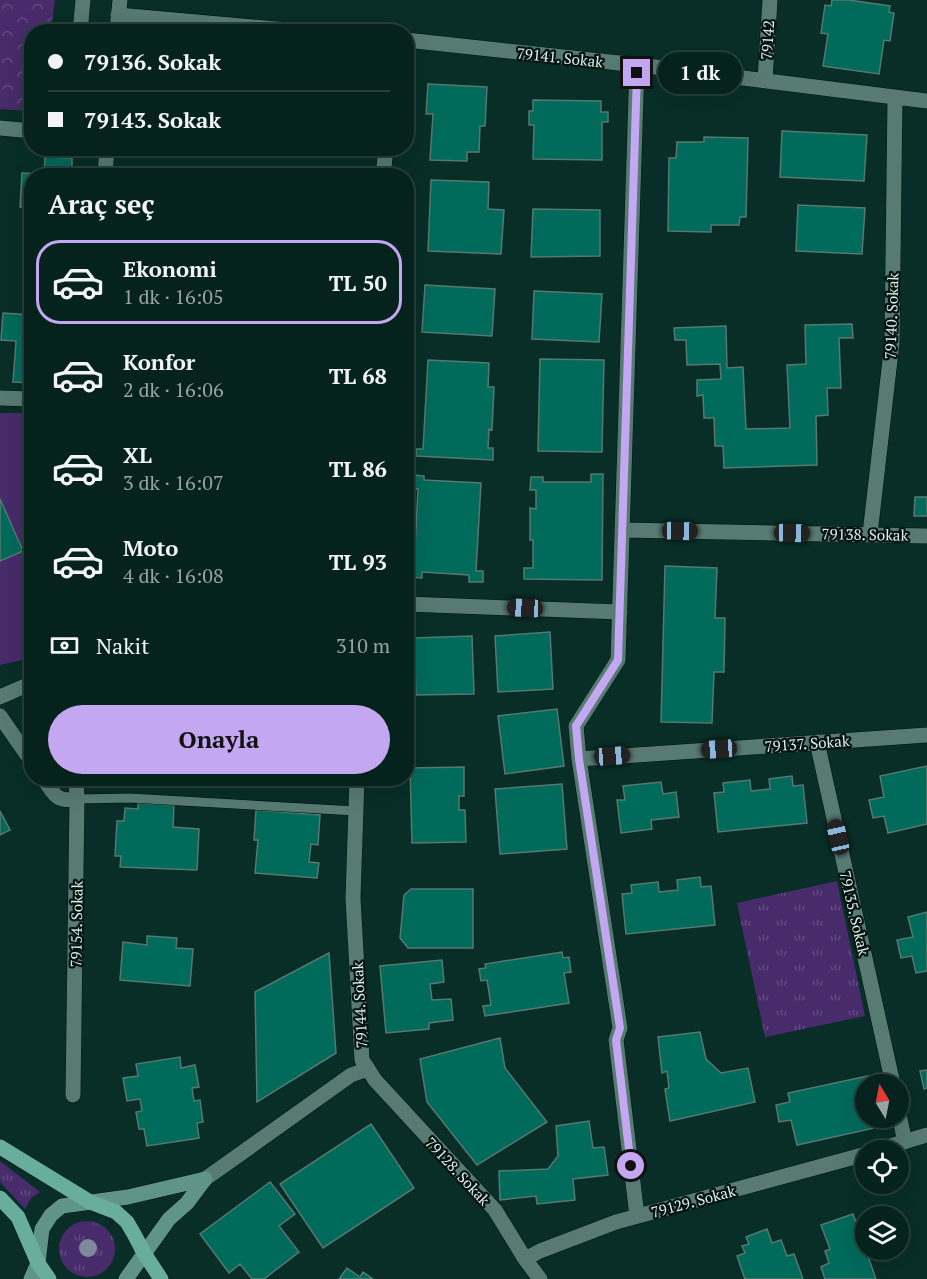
<!DOCTYPE html>
<html lang="tr">
<head>
<meta charset="utf-8">
<style>
	:root { --surface:#06221d; --page:#142f2a; --text:#f1f3f6; --muted:#98a4a4; --line:#273f3b; --accent:#c4a7f1 }
	body { margin:0; font-family:"PT Serif",serif; background:var(--page); color:var(--text); height:100vh; display:flex; flex-direction:column; font-size:22px; white-space:nowrap }
	* { box-sizing:border-box; margin:0 }
	p { font-size:20px; color:var(--muted) }
	.icon { flex:none; width:33px; height:33px; fill:none; stroke:currentColor; stroke-width:2; stroke-linecap:round; stroke-linejoin:round }
	.map { position:relative; flex:1; overflow:hidden }
	.panel { position:absolute; left:24px; top:168px; width:390px; height:618px; display:flex; flex-direction:column; background:var(--surface); border-radius:24px; box-shadow:0 6px 24px #0002,0 0 0 2px var(--line) }
	.panel>* { flex:none }
	.guide { position:absolute; left:24px; top:24px; width:390px; height:132px; border-radius:24px; box-shadow:0 6px 24px #0002,0 0 0 2px var(--line); display:grid; align-content:center; height:132px; padding:0 24px; background:var(--surface) }
	.needle { width:39px; rotate:350deg }
	.tools { position:absolute; left:855px; top:1074px; display:grid; gap:12px }
	.tools a { display:grid; place-items:center; width:54px; height:54px; border-radius:50%; background:var(--surface); box-shadow:0 6px 24px #0002,0 0 0 2px var(--line); font-size:30px }
	.end { position:absolute; width:27px; height:27px; margin:-14px; border:8px solid #c4a7f1; background:#111; box-shadow:0 0 0 3px #111 }
	.from { border-radius:50% }
	.bubble { position:absolute; height:42px; border-radius:21px; background:var(--surface); box-shadow:0 6px 24px #0002,0 0 0 2px var(--line); font-size:20px; font-weight:700; line-height:42px; text-align:center }
	.car { position:absolute; width:18px; height:36px; margin:-18px -9px; border-radius:8px; box-shadow:0 0 4px 2px #0007; background:linear-gradient(#222 24%,#8ab4d8 0 40%,#222 0 76%,#8ab4d8 0 86%,#222 0) }
	.guide b { display:flex; align-items:center; gap:21px; height:57px; font-size:22px }
	.guide b+b { border-top:2px solid var(--line) }
	.guide i { width:15px; height:15px; background:var(--text) }
	ul { padding:0; list-style:none }
	li { display:flex; align-items:center; gap:18px; height:84px; margin:0 12px 9px; padding:0 12px; border:3px solid transparent; border-radius:24px }
	li div { flex:1 }
	li b { display:block; font-size:22px }
	li em { font-style:normal; font-weight:700 }
	li.selected { border-color:var(--accent) }
	li>.icon { width:54px; height:54px; stroke-width:1.5 }
	h2 { padding:0 24px; font-size:27px; line-height:72px }
	.pay { display:flex; align-items:center; gap:15px; height:66px; padding:0 24px; font-size:22px }
	.pay p { margin-inline-start:auto }
	.primary-button { display:flex; gap:12px; margin-top:auto; padding:12px 24px }
	.primary-button a { flex:1; height:69px; border-radius:36px; background:var(--accent); color:#111; font-size:24px; font-weight:700; line-height:69px; text-align:center }
	.map>svg:first-child { display:block }
	.grass { fill:url(#grass-tufts) }
	.park { fill:url(#park-crowns) }
	.garden { fill:#482b6a }
	.building { fill:#006a5b; stroke:#557970; stroke-width:1.5 }
	.lines { fill:none; stroke-linecap:round; stroke-linejoin:round }
	.service-casing { stroke:#001410; stroke-width:10 }
	.minor-casing { stroke:#001410; stroke-width:16 }
	.secondary-casing { stroke:#001410; stroke-width:16 }
	.primary-casing { stroke:#001410; stroke-width:16 }
	.service { stroke:#577b73; stroke-width:9 }
	.minor { stroke:#577b73; stroke-width:15 }
	.secondary { stroke:#609489; stroke-width:15 }
	.primary { stroke:#69ad9e; stroke-width:15 }
	.tree { fill:#80899c }
	.route { stroke:#c4a7f1; stroke-width:8 }
	.labels { text-anchor:middle; dominant-baseline:central; stroke-width:4.5; stroke-linejoin:round; paint-order:stroke }
	.street-label { font-size:15px; fill:#dcf0eb; stroke:#051310 }
</style>
</head>
<body>
<div class="map">
<svg width="927" height="1279" viewBox="0 0 927 1279">
	<defs>
		<pattern id="grass-tufts" width="24" height="20" patternUnits="userSpaceOnUse" patternTransform="scale(1.5)"><rect width="24" height="20" fill="#482b6a"/><path d="M3 7l-1-3M5 7V3M7 7l1-3M15 17l-1-3M17 17v-4M19 17l1-3" fill="none" stroke="#624a7f"/></pattern>
		<pattern id="park-crowns" width="20" height="18" patternUnits="userSpaceOnUse" patternTransform="scale(1.5)"><rect width="20" height="18" fill="#482b6a"/><path d="M2 6a3 3 0 1 1 6 0M12 15a3 3 0 1 1 6 0" fill="none" stroke="#624a7f"/></pattern>
	</defs>
	<rect width="100%" height="100%" fill="#082e27"/>
	<!-- grass -->
	<path class="grass" d="M837,881L865,1016L765,1037L737,903Z
		M0,1161L40,1192L31,1198L25,1209L0,1182Z
		M59 1249a28 28 0 1 1 56 0a28 28 0 1 1-56 0Z"/>
	<!-- park -->
	<path class="park" d="M0,0H55L51,31L32,32L31,111L0,109Z"/>
	<!-- garden -->
	<path class="garden" d="M0,413H32L31,658L0,665Z"/>
	<!-- building -->
	<path class="building" d="M832,0H849L890,6L889,12L894,13L890,41L884,40L879,74L823,66L828,34L821,33L825,5L831,6Z
		M428,84L487,87L485,126H480L479,152H467V161L430,160L433,114H426Z
		M533,100L601,101V112H608V122H602V160L533,159L534,125H529V111H533Z
		M782,131L867,135L864,181L780,177Z
		M704,137L748,138L746,217H740L739,225H711V232L668,231L669,158H676L677,142H704Z
		M45,157L72,158V176H32V230H24L25,207H20L22,173L44,174Z
		M431,180L489,182L488,209L504,210L501,254L428,251Z
		M798,205L865,208L862,254L796,251Z
		M533,209L600,210V256L531,257Z
		M425,285L495,289L492,336L422,332Z
		M534,291L602,294L599,342L532,339Z
		M3,313L32,315V383L13,382L16,341L1,340Z
		M852,324L853,338H839L841,388H827L828,415L816,416L817,465L724,468L723,446H715L714,418H704L703,395L697,396V380L721,379L720,364L687,365L686,340H675L674,328L726,326L727,368L743,367L746,429L790,428L787,365L806,364L805,325Z
		M540,359L604,360L602,452L538,451Z
		M428,360L489,363L488,387H494L492,430L489,429L488,448H493V460L416,456V449H423Z
		M591,474H603L602,580L524,579V568H533V540H530V508L536,509V490H530L531,477H543V482H591Z
		M413,475L424,476V480L481,483L476,571H483V582H469V575L422,572V578L406,577V567H414L418,489L412,488Z
		M915,497H927V516H914Z
		M0,499L23,551L0,561Z
		M665,566L717,568L715,618H725L724,672H714L712,723L661,722Z
		M550,632L553,689L498,692L495,636Z
		M472,636L474,694L416,695L414,638Z
		M557,709L564,766L505,774L498,716Z
		M927,766V824L888,833L884,816L873,818L869,800L884,797L880,776Z
		M464,767V796H459V810H465L466,842L412,843L410,768Z
		M792,776L793,786L803,785L807,823L718,832L714,793L724,792L723,783L750,780L751,791L770,789L769,779Z
		M661,782L663,794L676,792L679,817L651,820L652,829L621,833L617,800H625L623,786Z
		M562,784L567,849L500,854L495,789Z
		M138,803L174,805L173,827L199,829L197,870L120,867L121,856H115L117,821H124L125,808L138,809Z
		M256,810L320,815L318,845L311,844L309,862L319,863L317,878L255,873L258,840H254Z
		M0,811L10,830L0,835Z
		M700,877L701,887L711,886L715,925L626,934L622,894L632,893L631,885L658,882L659,892L678,890L677,880Z
		M411,889H473V948H408L400,938L404,895Z
		M927,912V971L916,973L912,956L901,958L897,940L913,937L908,917Z
		M147,936L177,938L176,948L193,949L190,986L120,980L123,942L147,945Z
		M562,952L563,958L569,957L571,972L564,973L569,1003L485,1016L483,1006L491,1005L487,980L481,981L479,969L486,968L485,964Z
		M329,953L336,1053L257,1102L255,992Z
		M442,960L444,982L430,984L432,1000L451,999L453,1020L429,1023V1029L386,1033L380,966Z
		M700,1032L706,1059L721,1073L748,1068L755,1102L670,1121L665,1089L669,1088L667,1071L662,1073L658,1037Z
		M500,1038L505,1068L547,1122L477,1165L427,1102L420,1059Z
		M180,1057L181,1068L195,1065L199,1087L192,1088L194,1101L200,1100L203,1122L197,1123L199,1138L147,1146L144,1129H139L136,1112L142,1111L140,1099L127,1101L123,1078L138,1076L136,1064Z
		M927,1070V1088L924,1089L920,1071Z
		M868,1076L870,1084H866V1118H877L879,1127L797,1145L791,1120L779,1122L776,1105L790,1102L788,1093Z
		M589,1121L593,1148L604,1147L608,1175L573,1179L575,1200L537,1204L536,1196L500,1200L499,1171L548,1169L558,1156L556,1126Z
		M371,1124L414,1188L323,1248L280,1184Z
		M270,1182L295,1214L279,1226L299,1252L264,1279H252L240,1264L229,1273L200,1234Z
		M853,1214L876,1279H825L821,1267L829,1263L825,1251L830,1249L821,1225Z
		M767,1229L772,1243L781,1240L787,1256L794,1254L803,1279H745L737,1256L745,1253L742,1246L749,1244L746,1237Z
		M347,1268L360,1277L363,1272L373,1279H339Z"/>
	<g class="lines">
		<!-- service casing -->
		<g class="service-casing">
			<path id="service" d="M77,799L130,798L356,811"/>
		</g>
		<!-- minor casing -->
		<g class="minor-casing">
			<path id="minor" d="M118,15L311,32
				M80,32L83,0
				M117,32L120,0
				M406,40L647,66L927,101
				M637,65L618,660L576,726L579,759L620,1028L616,1040L637,1216
				M765,80L770,0
				M0,128L32,131
				M105,176L107,148
				M383,176L386,148
				M0,398L32,399
				M622,530L927,536
				M870,534L892,343L895,97
				M406,604L620,612
				M0,697L32,683
				M0,716L32,762
				M817,742L893,1084
				M579,759L927,735
				M43,778C55,795 55,802 77,799L73,1095
				M76,778L77,799
				M368,1069L375,1080L495,1210L525,1259L540,1279
				M898,1110L905,1142
				M877,1150L927,1135
				M205,1179L351,1075L368,1069L362,1060L353,898L357,778
				M525,1259L540,1251L616,1222L866,1154"/>
		</g>
		<!-- secondary casing -->
		<g class="secondary-casing">
			<path id="secondary" d="M31,1279L38,1263L42,1229L51,1215L62,1206L128,1197L205,1179
				M126,1279L169,1219L187,1203L205,1179"/>
		</g>
		<!-- primary casing -->
		<g class="primary-casing">
			<path id="primary" d="M0,1147L90,1202L116,1212L127,1222L134,1234L144,1253L161,1279
				M0,1198L18,1217L38,1263L49,1279"/>
		</g>
		<!-- service -->
		<use href="#service" class="service"/>
		<!-- minor -->
		<use href="#minor" class="minor"/>
		<!-- secondary -->
		<use href="#secondary" class="secondary"/>
		<!-- primary -->
		<use href="#primary" class="primary"/>
	</g>
	<!-- trees -->
	<circle class="tree" cx="88" cy="1248" r="9"/>
	<g class="lines">
		<!-- route -->
		<path class="route" d="M631,1166L616,1040L620,1028L579,759L576,726L618,660L637,73"/>
	</g>
	<g class="labels">
		<!-- street labels -->
		<g class="street-label">
			<text transform="translate(767 40) rotate(-86)">79142</text>
			<text transform="translate(560 57) rotate(6)">79141. Sokak</text>
			<text transform="translate(891 316) rotate(-88)">79140. Sokak</text>
			<text transform="translate(865 534) rotate(1)">79138. Sokak</text>
			<text transform="translate(807 743) rotate(-4)">79137. Sokak</text>
			<text transform="translate(855 913) rotate(77)">79135. Sokak</text>
			<text transform="translate(76 924) rotate(-89)">79154. Sokak</text>
			<text transform="translate(359 1005) rotate(-93)">79144. Sokak</text>
			<text transform="translate(458 1171) rotate(47)">79128. Sokak</text>
			<text transform="translate(693 1201) rotate(-15)">79129. Sokak</text>
		</g>
	</g>
</svg>
<div class="tools">
<a><svg class="needle" viewBox="-14 -14 28 28"><path d="M0-13l5 13h-10z" fill="#e53935"/><path d="M0 13l5-13h-10z" fill="#98a4a4"/></svg></a>
<a><svg class="icon" aria-label="locate" viewBox="0 0 24 24"><circle cx="12" cy="12" r="6"/><path d="M12 2v4M12 18v4M2 12h4M18 12h4"/></svg></a>
<a><svg class="icon" aria-label="layers" viewBox="0 0 24 24"><path d="M12 4l9 5-9 5-9-5zM3 14l9 5 9-5"/></svg></a>
</div>
<i class="end from" style="left:631px;top:1166px"></i>
<i class="end" style="left:637px;top:73px"></i>
<div class="bubble" style="left:658px;top:52px;width:84px">1 dk</div>
<i class="car" style="left:680px;top:531px;rotate:91deg"></i>
<i class="car" style="left:792px;top:533px;rotate:91deg"></i>
<i class="car" style="left:525px;top:608px;rotate:273deg"></i>
<i class="car" style="left:719px;top:749px;rotate:266deg"></i>
<i class="car" style="left:612px;top:756px;rotate:86deg"></i>
<i class="car" style="left:838px;top:837px;rotate:347deg"></i>
<div class="guide">
<b><i class="from"></i>79136. Sokak</b>
<b><i></i>79143. Sokak</b>
</div>
<section class="panel">
<h2>Araç seç</h2>
<ul>
<li class="selected"><svg class="icon" aria-label="car" viewBox="0 0 24 24"><path d="M5 17H2v-5l4-1 3-4h7l3 4 3 1v5h-3M9 17h6M6 11h13"/><circle cx="7" cy="17" r="2"/><circle cx="17" cy="17" r="2"/></svg><div><b>Ekonomi</b><p>1 dk · 16:05</p></div><em>TL 50</em></li>
<li><svg class="icon" aria-label="car" viewBox="0 0 24 24"><path d="M5 17H2v-5l4-1 3-4h7l3 4 3 1v5h-3M9 17h6M6 11h13"/><circle cx="7" cy="17" r="2"/><circle cx="17" cy="17" r="2"/></svg><div><b>Konfor</b><p>2 dk · 16:06</p></div><em>TL 68</em></li>
<li><svg class="icon" aria-label="car" viewBox="0 0 24 24"><path d="M5 17H2v-5l4-1 3-4h7l3 4 3 1v5h-3M9 17h6M6 11h13"/><circle cx="7" cy="17" r="2"/><circle cx="17" cy="17" r="2"/></svg><div><b>XL</b><p>3 dk · 16:07</p></div><em>TL 86</em></li>
<li><svg class="icon" aria-label="car" viewBox="0 0 24 24"><path d="M5 17H2v-5l4-1 3-4h7l3 4 3 1v5h-3M9 17h6M6 11h13"/><circle cx="7" cy="17" r="2"/><circle cx="17" cy="17" r="2"/></svg><div><b>Moto</b><p>4 dk · 16:08</p></div><em>TL 93</em></li>
</ul>
<div class="pay"><svg class="icon" aria-label="cash" viewBox="0 0 24 24"><path d="M3 7h18v10H3z"/><circle cx="12" cy="12" r="2"/></svg>Nakit<p>310 m</p></div>
<div class="primary-button"><a>Onayla</a></div>
</section>
</div>
</body>
</html>
